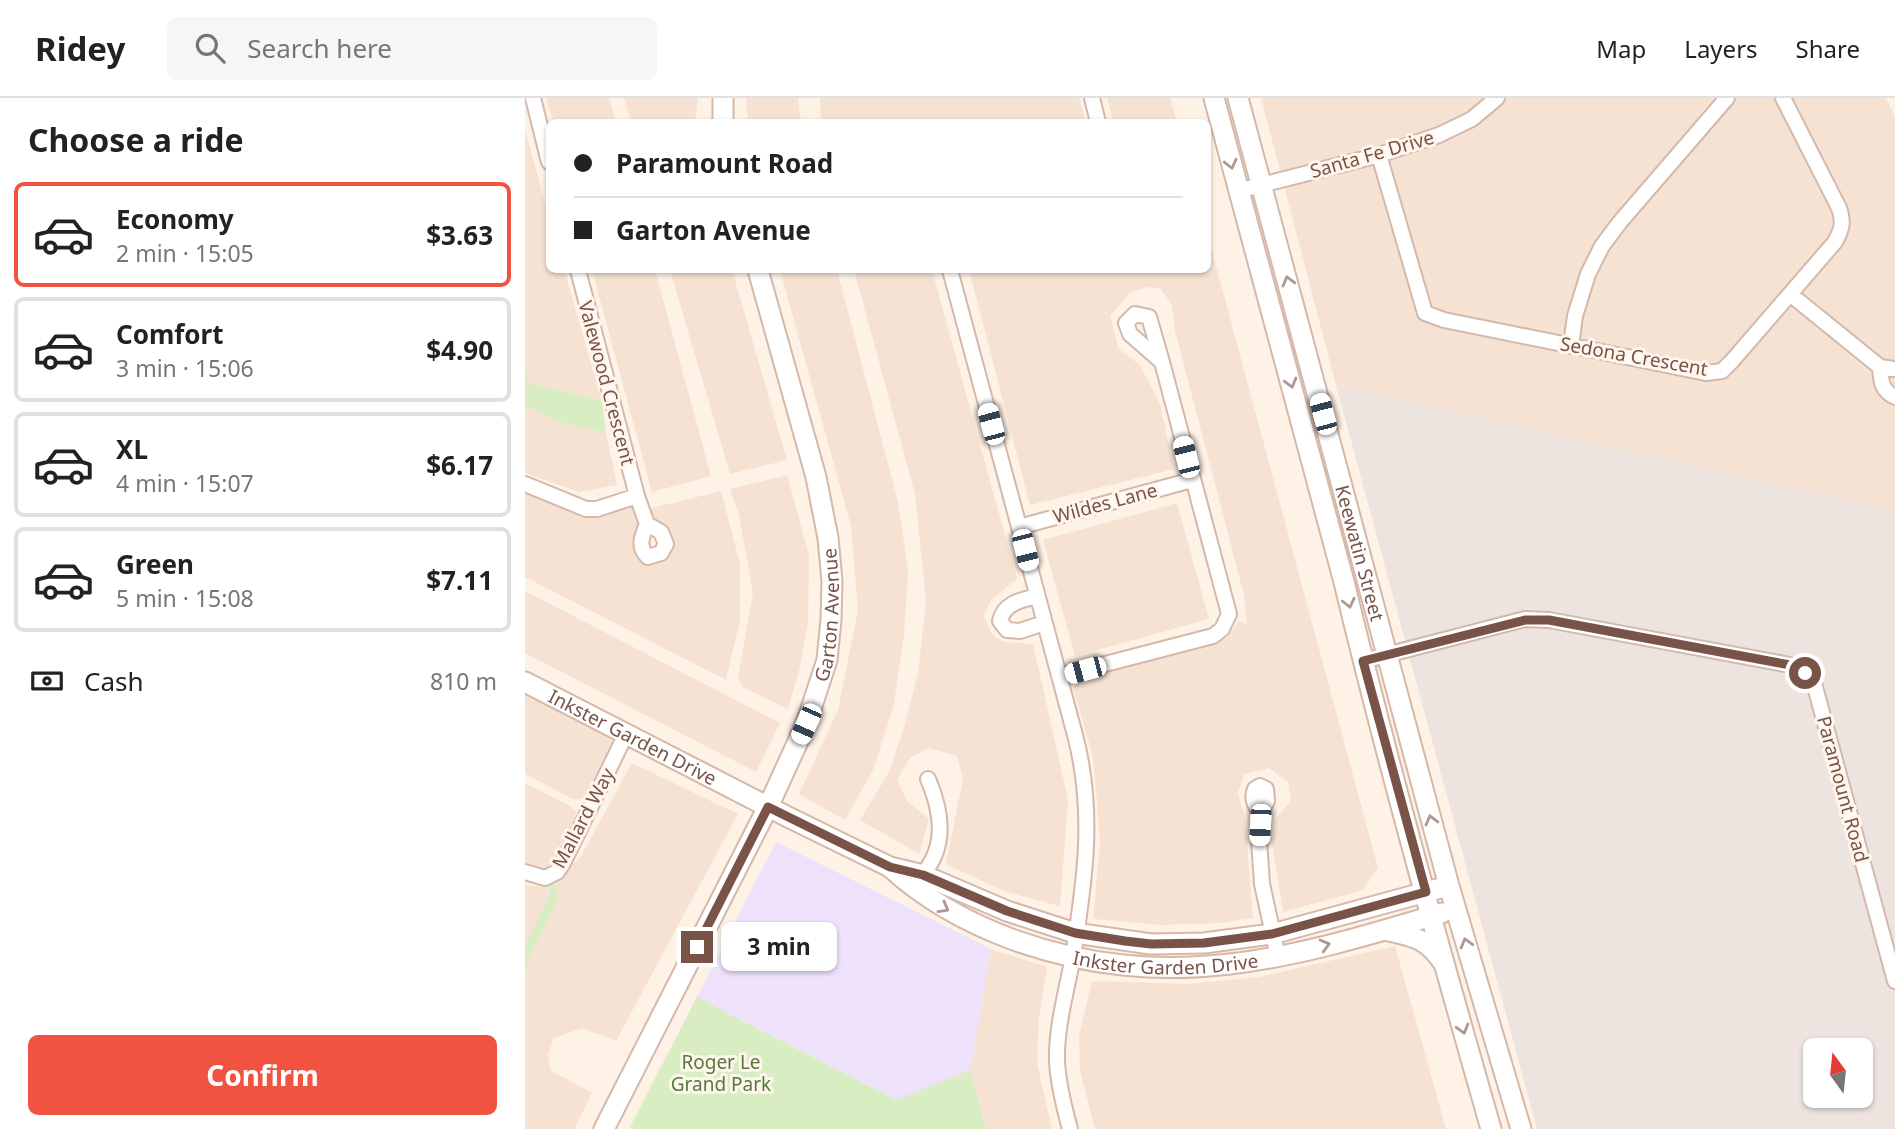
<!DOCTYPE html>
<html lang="en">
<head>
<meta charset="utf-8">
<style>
	:root { --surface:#fff; --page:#f6f6f6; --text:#222; --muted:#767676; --line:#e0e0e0; --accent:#f25340 }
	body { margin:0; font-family:"Noto Sans",sans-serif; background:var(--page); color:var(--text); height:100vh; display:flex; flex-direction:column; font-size:26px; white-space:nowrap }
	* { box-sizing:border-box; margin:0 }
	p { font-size:23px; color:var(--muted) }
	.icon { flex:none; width:38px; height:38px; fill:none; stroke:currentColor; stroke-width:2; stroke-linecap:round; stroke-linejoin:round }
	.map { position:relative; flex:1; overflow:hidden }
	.details { display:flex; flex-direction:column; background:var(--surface); width:525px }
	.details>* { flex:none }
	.top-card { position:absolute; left:21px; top:21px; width:665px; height:154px; border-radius:10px; box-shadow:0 2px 5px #0004; display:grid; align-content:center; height:154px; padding:0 28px; background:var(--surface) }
	.needle { width:46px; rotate:345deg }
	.tools { position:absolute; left:1278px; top:940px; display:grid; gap:14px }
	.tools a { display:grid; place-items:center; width:70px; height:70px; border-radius:10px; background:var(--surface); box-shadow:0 2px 5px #0004; font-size:35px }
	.end { position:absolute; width:32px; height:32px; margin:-16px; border:9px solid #795347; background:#fff; box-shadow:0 0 0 4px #fff }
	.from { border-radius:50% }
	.bubble { position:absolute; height:49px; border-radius:10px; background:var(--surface); box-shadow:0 2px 5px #0004; font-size:23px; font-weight:700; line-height:49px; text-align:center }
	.car { position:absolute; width:21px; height:42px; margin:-21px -10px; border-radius:9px; box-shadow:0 0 5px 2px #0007; background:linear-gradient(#fff 24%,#345 0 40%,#fff 0 76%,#345 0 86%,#fff 0) }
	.top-card b { display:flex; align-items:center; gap:24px; height:66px; font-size:26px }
	.top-card b+b { border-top:2px solid var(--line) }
	.top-card i { width:18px; height:18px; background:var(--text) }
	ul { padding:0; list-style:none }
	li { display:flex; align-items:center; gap:21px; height:105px; margin:0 14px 10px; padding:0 14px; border:4px solid var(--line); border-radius:10px }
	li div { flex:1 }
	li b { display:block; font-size:26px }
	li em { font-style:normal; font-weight:700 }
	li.selected { border-color:var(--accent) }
	li>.icon { width:63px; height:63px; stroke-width:1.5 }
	h2 { padding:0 28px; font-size:32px; line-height:84px }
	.pay { display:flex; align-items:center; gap:18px; height:77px; padding:0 28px; font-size:26px }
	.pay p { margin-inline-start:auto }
	.action { display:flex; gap:14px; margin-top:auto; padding:14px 28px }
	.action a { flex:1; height:80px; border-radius:10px; background:var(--accent); color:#fff; font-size:28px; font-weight:700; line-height:80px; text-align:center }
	header { display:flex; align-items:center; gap:42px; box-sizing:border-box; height:98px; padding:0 35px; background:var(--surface); border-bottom:2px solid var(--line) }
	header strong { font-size:33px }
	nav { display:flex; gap:38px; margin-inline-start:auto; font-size:24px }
	.search { width:490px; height:63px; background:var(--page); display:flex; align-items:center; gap:18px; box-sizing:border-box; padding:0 24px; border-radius:10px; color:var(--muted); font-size:26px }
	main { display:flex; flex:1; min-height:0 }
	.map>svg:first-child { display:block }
	.residential { fill:#f6e2d3 }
	.industrial { fill:#eee4df; fill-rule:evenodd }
	.education { fill:#eee1fb }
	.green { fill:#d8edc2 }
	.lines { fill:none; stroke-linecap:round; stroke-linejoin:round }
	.street-casing { stroke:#d3b9ac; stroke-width:18 }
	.secondary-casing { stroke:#d6b8a9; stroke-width:23 }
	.street { stroke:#fff; stroke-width:14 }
	.secondary { stroke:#fff; stroke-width:19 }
	.oneway { stroke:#af9891 }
	.route { stroke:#795347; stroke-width:9 }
	.labels { text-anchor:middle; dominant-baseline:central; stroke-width:6; stroke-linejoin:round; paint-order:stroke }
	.street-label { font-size:19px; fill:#795347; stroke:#fff6ed }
	.park-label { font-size:19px; fill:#557a3c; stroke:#fff6ed }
</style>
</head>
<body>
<header>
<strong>Ridey</strong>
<div class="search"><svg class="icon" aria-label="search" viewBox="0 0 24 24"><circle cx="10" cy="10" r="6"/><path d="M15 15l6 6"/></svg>Search here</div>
<nav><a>Map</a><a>Layers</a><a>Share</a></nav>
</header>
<main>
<section class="details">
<h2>Choose a ride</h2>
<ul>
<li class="selected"><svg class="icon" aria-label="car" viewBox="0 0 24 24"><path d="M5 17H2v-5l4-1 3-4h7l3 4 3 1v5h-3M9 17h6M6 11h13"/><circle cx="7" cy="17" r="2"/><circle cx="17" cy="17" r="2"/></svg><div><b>Economy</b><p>2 min · 15:05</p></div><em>$3.63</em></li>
<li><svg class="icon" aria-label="car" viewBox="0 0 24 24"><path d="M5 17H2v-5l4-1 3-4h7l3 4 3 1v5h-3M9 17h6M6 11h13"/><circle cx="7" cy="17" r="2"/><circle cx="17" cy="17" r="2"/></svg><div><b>Comfort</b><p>3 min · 15:06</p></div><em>$4.90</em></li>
<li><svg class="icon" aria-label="car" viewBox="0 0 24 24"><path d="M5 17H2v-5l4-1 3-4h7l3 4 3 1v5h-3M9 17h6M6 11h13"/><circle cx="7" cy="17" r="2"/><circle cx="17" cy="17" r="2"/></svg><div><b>XL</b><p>4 min · 15:07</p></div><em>$6.17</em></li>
<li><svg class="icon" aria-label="car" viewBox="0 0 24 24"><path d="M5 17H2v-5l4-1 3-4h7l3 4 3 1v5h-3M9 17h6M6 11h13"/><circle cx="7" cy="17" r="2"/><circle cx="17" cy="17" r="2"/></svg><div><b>Green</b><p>5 min · 15:08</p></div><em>$7.11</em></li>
</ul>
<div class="pay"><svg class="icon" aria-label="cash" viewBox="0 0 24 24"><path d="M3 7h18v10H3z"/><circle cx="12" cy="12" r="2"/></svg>Cash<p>810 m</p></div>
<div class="action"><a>Confirm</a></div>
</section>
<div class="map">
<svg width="1370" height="1031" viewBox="0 0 1370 1031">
	<rect width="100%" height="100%" fill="#fef1e5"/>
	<!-- residential -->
	<path class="residential" d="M21,0H84L91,24H28Z
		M99,0H173L170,24H106Z
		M221,0H273L276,24H223Z
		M295,0H554L561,24H296Z
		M582,0H645L652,24H588Z
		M736,0H1361L1370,19V413L811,287Z
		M0,32L24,119V172H39L77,303L4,285L0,271Z
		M683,138L853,770L838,792L758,814L747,745L751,720L766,703L763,684L744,670L719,676L713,695L720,721L728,820L694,825L637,827L568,821L575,745L572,703L567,655L548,590L558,577L702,540L714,523L722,527L719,497L650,233L647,207L635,190L623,189L605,195L585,218L594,251L615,267L635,306L649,371L505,407L444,172H682Z
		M67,172H130L186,378L127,394Z
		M145,172H207L262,362L205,376Z
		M255,172H312L373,404L383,473L379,538L368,610L348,672L320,722L274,696L313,612L333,512L326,428Z
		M329,172H407L492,481L466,502L459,518L466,535L478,544L508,546L543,702L535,808L481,794L421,766L438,681L432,658L403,650L385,660L372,682L382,703L404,721L394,756L335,722L364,674L379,629L393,575L401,503L390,396Z
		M0,307L36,325L81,335L92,387L54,394L0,375Z
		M262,377L284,457L283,526L274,573L263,611L217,589L213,579L228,496L214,417L205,391Z
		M0,391L58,415L112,402L119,428L111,443L138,459L123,414L127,410L196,393L215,466V522L201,582L0,479Z
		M652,405L684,521L550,558L518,442Z
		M0,493L255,625L231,674L0,555Z
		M0,593L83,637L88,646L85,657L62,701H48L0,676Z
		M107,665L213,716L91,943L57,930L29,940L23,956L25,972L67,995L49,1031H0V868L33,803L31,785L56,758Z
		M0,685L45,708L51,714L49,726L25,769L16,771L0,765Z
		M0,786L5,788L25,787L24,798L0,848Z
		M870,848L921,1031H570L555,973L554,938L567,883L663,886L734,879Z
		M466,851L522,869L514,919L512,965L527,1031H461L445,972Z"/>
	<!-- industrial -->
	<path class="industrial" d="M811,287L1370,413V1031H1012ZM1290,952H1335V998H1290Z"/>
	<!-- education -->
	<path class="education" d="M251,744L466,851L445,972L372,1002L172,899Z"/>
	<!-- green -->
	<path class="green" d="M0,271L4,285L77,303L81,335L36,325L0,307Z
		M31,785L33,803L0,868V848L24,798L25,787Z
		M172,899L371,1002L445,972L461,1031H108L105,1029Z"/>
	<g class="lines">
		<!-- street casing -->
		<g class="street-casing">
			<path id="street" d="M8,0L24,64
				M567,0L573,24
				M854,57L900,215L919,222L1181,275L1197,273L1207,263L1310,144C1317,131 1319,124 1314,110L1258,0
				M713,93L854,57L914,37L947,21L972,0
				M53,172L112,398L122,426L136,434L141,446L136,455L123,459C112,449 117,438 122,426
				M425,172L550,637C570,713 560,782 548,858C542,892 531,928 532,963C533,986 539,1009 545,1031
				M1265,196L1355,269L1370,271
				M1046,247L1050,218L1063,176L1077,148L1095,124L1202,0
				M1355,269C1356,283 1356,292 1370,299
				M0,386L61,411H72L112,398
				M494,429L667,382
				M512,498C496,502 479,505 475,523L482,532L495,533L519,525
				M838,563L1000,521L1024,522L1265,567L1280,575L1289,585L1370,883
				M534,578L688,538L697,531L704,516L637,264L624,219L610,216L601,225L605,236L637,264
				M735,715C730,707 726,701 730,691L735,688L741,691L742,703L735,715L734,742L737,786L753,859
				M0,774L20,780L32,774L38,765L101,636
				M392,782C423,753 418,716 403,681"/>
		</g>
		<!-- secondary casing -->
		<g class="secondary-casing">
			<g id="secondary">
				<path d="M689,0L819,484C863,667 914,849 966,1031"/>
				<path id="s1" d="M713,0L924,788L996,1031"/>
				<path d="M198,24V0"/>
				<path id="s2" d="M0,584L261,718L365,769L398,777L482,813L550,835L626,846L679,845L747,836L912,791"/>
				<path id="s3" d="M366,770C402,803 443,825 489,842C643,897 768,860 917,815"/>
				<path d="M860,832C888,839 900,839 917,863"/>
				<path id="s4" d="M79,1031L243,709L281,626L302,562L306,522L307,483L303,440L291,379L233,172"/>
			</g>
		</g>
		<!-- street -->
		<use href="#street" class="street"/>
		<!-- secondary -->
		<use href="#secondary" class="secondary"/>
	</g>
	<!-- one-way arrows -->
	<defs><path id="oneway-chevron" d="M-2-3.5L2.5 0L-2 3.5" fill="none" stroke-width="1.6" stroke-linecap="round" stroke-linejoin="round" transform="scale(1.75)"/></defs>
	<g class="oneway">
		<use href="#oneway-chevron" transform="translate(706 66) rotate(76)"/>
		<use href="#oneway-chevron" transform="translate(763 183) rotate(-105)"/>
		<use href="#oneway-chevron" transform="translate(766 285) rotate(75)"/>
		<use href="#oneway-chevron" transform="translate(824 505) rotate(77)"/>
		<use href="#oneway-chevron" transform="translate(906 722) rotate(-105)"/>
		<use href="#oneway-chevron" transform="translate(419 810) rotate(29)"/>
		<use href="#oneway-chevron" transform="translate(941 845) rotate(-106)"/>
		<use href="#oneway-chevron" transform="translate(800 847) rotate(-15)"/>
		<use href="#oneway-chevron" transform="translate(938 931) rotate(74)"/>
	</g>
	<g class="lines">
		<!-- route -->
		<path class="route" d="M172,849L243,709L365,769L398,777L482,813L550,835L600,843L626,846L679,845L747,836L901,794L838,563L1000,522H1024L1265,567L1280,575"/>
	</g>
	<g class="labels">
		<!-- street labels -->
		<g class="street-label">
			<text transform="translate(847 56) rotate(-16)">Santa Fe Drive</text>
			<text transform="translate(1109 258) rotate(10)">Sedona Crescent</text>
			<text transform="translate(82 285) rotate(75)">Valewood Crescent</text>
			<text transform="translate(580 405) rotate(-15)">Wildes Lane</text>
			<text stroke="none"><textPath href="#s1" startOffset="471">Keewatin Street</textPath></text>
			<text stroke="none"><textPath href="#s4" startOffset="565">Garton Avenue</textPath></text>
			<text stroke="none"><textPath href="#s2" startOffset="121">Inkster Garden Drive</textPath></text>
			<text transform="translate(1318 691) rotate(75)">Paramount Road</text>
			<text transform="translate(58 720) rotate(-62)">Mallard Way</text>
			<text stroke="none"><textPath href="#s3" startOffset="298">Inkster Garden Drive</textPath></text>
		</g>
		<!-- park labels -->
		<g class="park-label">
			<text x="196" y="964">Roger Le<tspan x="196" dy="22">Grand Park</tspan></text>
		</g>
	</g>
</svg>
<div class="tools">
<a><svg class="needle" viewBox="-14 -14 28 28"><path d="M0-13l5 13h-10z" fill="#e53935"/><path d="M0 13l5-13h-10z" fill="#767676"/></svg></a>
</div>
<i class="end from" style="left:1280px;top:575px"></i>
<i class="end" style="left:172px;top:849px"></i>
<div class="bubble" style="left:196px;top:824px;width:116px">3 min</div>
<i class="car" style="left:798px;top:316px;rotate:345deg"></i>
<i class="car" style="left:466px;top:326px;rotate:345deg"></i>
<i class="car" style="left:661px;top:359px;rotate:346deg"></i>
<i class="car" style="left:500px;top:452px;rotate:166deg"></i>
<i class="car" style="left:560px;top:572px;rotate:255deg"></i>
<i class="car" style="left:281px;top:626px;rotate:204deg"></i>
<i class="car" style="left:735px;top:727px;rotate:183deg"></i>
<div class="top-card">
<b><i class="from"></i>Paramount Road</b>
<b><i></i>Garton Avenue</b>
</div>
</div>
</main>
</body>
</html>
